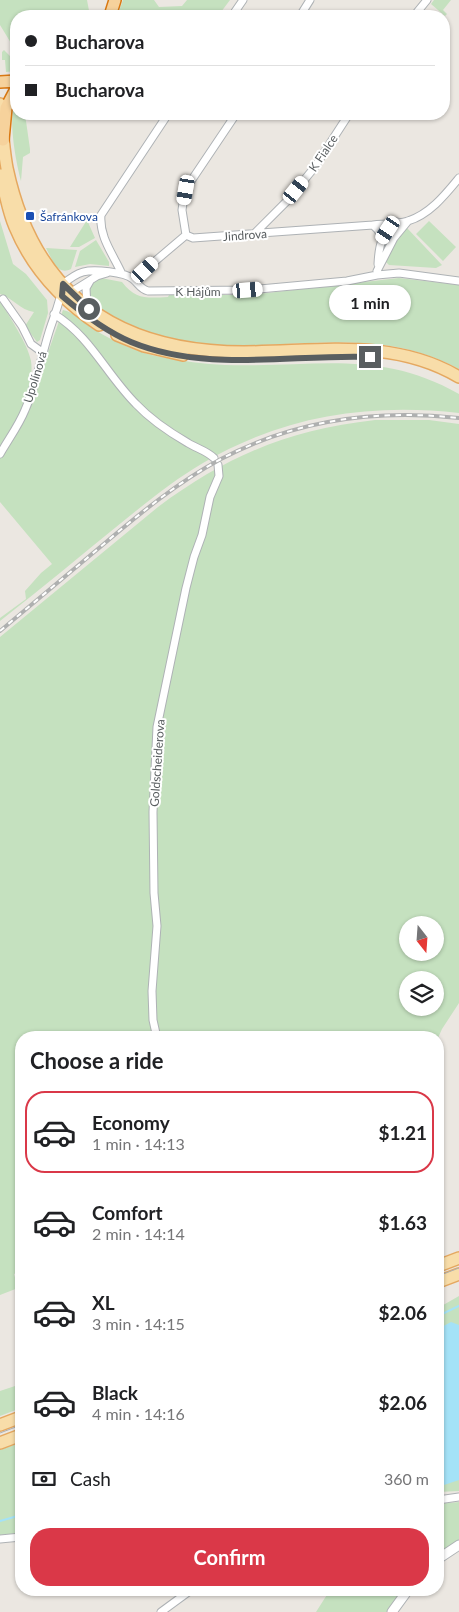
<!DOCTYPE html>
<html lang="en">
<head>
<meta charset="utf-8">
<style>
	:root { --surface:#fff; --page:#f2f2f2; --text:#202124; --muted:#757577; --line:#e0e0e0; --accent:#da3848 }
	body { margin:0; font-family:Lato,sans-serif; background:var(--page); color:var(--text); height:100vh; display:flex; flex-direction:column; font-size:19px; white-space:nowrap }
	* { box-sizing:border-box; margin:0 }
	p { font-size:16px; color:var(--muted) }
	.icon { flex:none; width:28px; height:28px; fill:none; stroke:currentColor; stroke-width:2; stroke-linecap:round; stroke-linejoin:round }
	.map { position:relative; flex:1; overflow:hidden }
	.drawer { position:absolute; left:15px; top:1031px; width:429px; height:565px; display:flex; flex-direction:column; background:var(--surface); border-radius:20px; box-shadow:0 1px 4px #0004 }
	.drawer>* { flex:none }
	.top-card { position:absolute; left:10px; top:10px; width:440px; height:110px; border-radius:20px; box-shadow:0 1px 4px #0004; display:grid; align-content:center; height:110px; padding:0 15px; background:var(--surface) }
	.needle { width:32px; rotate:163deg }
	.fabs { position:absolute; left:399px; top:916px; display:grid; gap:10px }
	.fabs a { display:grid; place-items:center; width:45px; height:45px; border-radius:50%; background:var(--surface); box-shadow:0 1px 4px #0004; font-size:25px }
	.end { position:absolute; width:22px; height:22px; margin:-11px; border:6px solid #595e60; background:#fff; box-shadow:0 0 0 2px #fff }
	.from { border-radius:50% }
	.bubble { position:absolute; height:35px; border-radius:18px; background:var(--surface); box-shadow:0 1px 4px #0004; font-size:16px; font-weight:700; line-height:35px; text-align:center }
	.car { position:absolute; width:15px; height:30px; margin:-15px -8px; border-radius:6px; box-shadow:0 0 4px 1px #0007; background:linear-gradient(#fff 24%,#345 0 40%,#fff 0 76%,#345 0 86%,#fff 0) }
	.top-card b { display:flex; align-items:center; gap:18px; height:48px; font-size:19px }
	.top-card b+b { border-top:1px solid var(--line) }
	.top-card i { width:12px; height:12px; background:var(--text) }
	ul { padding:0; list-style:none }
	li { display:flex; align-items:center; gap:15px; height:82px; margin:0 10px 8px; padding:0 5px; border:2px solid transparent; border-radius:20px }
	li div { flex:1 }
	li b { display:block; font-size:19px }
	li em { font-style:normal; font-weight:700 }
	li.active { border-color:var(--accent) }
	li>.icon { width:45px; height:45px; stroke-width:1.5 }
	h2 { padding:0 15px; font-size:22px; line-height:60px }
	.pay { display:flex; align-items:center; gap:12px; height:55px; padding:0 15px; font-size:19px }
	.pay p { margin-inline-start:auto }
	.button { display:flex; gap:10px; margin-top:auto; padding:10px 15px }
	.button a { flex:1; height:58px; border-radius:20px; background:var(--accent); color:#fff; font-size:20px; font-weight:700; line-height:58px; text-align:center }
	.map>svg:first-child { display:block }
	.green { fill:#c5e1bf; fill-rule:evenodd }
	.water { fill:#a4e2f7 }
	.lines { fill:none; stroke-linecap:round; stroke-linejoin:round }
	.stream { stroke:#a4e2f7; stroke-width:2 }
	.minor-casing { stroke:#aeb2b5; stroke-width:9 }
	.tertiary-casing { stroke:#aeb2b5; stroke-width:11 }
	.primary-casing { stroke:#e5a860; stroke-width:14 }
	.trunk-casing { stroke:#d97812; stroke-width:14 }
	.minor { stroke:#fff; stroke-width:7 }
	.tertiary { stroke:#fff; stroke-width:9 }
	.primary { stroke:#f8dda9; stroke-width:11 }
	.trunk { stroke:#f6d29c; stroke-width:11 }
	.tram { stroke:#afb0b0; stroke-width:1 }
	.rail-casing { stroke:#afb0b0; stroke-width:4 }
	.rail { stroke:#fff; stroke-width:2; stroke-dasharray:5.5; stroke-linecap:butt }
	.route { stroke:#595e60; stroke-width:6 }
	.transit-dot { fill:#1a4fb4; stroke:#fff; stroke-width:2 }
	.labels { text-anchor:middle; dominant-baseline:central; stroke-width:4; stroke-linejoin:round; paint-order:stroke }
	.street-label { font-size:12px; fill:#595e60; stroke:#fff }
	.transit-label { font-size:12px; fill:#164399; stroke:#fff; text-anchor:start }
</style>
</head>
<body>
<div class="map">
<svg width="459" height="1612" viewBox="0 0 459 1612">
	<rect width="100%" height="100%" fill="#ebe7e1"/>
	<!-- green -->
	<path class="green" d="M0,0H87L90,16H16V54L12,50L14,48L0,25Z
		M123,0H154L159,7L182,6L187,0H230L218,16H117Z
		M434,0H451L443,10L447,14L445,16L431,4Z
		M4,50L16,62V71L6,72L5,60H2V52Z
		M16,100V114H25L30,149V153L23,157L21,181C16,162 7,117 16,100Z
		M87,220L95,238L79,247H70Z
		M0,221L13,264L26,274L47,300L48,313L40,340L37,342L25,326L34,312C20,310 13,298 0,294Z
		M429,221L456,247L443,261L416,234Z
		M407,228L442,265L436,268L389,265L384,260L397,236Z
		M96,240L109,262V266L90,264L75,267L80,251Z
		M46,248L77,250L71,269C57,276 52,259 46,248Z
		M101,278L122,282C136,300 147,298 168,297L169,295H250L399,278L459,285V369C433,355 402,346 373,344C285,336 189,365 109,316C99,310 87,304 89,291C90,284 94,281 101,278Z
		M0,301C9,316 28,344 31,361C33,374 29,388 27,401L33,404L45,361L63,310C75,312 84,324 95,330C115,342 138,353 161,357C182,361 204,364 225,365C311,368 379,348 459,394V413C368,403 283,416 203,463C174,480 147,502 121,523C80,556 41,589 0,621V618L26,599L25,591L41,573L52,564L0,502Z
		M375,420H429L459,424V1003L442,1029L438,1038H21V1271L14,1274L18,1288L0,1295V637L158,507C228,455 289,430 375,420ZM408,925H435V952H408ZM408,980H435V1008H408Z
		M459,1296V1491L438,1492V1308Z
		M21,1384V1408L0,1416V1391Z
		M21,1442V1533L0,1535V1450Z
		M459,1502V1541L438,1555V1504Z
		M330,1590H404L387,1612H316Z"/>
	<!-- water -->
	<path class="water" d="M451,1322L459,1325V1480L438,1487V1329Z"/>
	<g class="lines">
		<!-- stream -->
		<path class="stream" d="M438,1316L459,1306
			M0,1521L21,1515"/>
		<!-- minor casing -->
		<g class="minor-casing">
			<path id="minor" d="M232,16L243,0
				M300,16L310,0
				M414,16L427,0
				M373,225C384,224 398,224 408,221C430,214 445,195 459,178
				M254,234L287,201L314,168L349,114
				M186,235L193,238L373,225L378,230L382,239
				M186,235L182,210L185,190L236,114
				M378,264C379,244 381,236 397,222
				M377,271L394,238L408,221
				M122,274C113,254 99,237 101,215L168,114
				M134,279L186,235
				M68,294L97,276L107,273
				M3,299L22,326L31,344L42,352
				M87,307L86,288L90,281
				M54,314C91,337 106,374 136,404C151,420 169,432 188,443C196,448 207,451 214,458
				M0,454C8,440 19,425 25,410C36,385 41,358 49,332C54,316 61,300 63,284C69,279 76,274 83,272C94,269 125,272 133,279C139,284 140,289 148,291L248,290L347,281L377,275L399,273L459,281
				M157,1038L153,1020L152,991L157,926L154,893L153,812L157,727L186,588L194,557L202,535L210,497L219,476L218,465
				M438,1500L459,1497
				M0,1539L21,1537
				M161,1612L191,1590"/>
		</g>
		<!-- tertiary casing -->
		<g class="tertiary-casing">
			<path id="tertiary" d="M438,1559L459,1545
				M392,1612L408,1590"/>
		</g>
		<!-- primary casing -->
		<g class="primary-casing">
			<path id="primary" d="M0,104C2,125 3,147 7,168C34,295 117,352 244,352C318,352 391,337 459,377
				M1,175C5,193 8,211 15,227C32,268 63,301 99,325
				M117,335L144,346L183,355
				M438,1266L459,1258
				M438,1282L459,1274
				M0,1425L21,1417
				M0,1443L21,1435"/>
		</g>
		<!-- trunk casing -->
		<g class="trunk-casing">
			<path id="trunk" d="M110,16L115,0
				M0,82L16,81
				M3,140L6,108L16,89"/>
		</g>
		<!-- minor -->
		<use href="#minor" class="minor"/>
		<!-- tertiary -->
		<use href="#tertiary" class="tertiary"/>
		<!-- primary -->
		<use href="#primary" class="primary"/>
		<!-- trunk -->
		<use href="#trunk" class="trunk"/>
		<!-- tram -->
		<path class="tram" d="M438,1276L459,1268
			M0,1433L21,1425"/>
		<!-- rail casing -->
		<g class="rail-casing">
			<path id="rail" d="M0,631C33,603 66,576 99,548C137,516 176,483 221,459C295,420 376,409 459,418"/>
		</g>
		<!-- rail -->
		<use href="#rail" class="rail"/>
	</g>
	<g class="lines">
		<!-- route -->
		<path class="route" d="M89,309L63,284L62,296C83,314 105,331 131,342C206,373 292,354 370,357"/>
	</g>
	<!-- markers -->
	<rect class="transit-dot" x="25" y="211" width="10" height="10" rx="2.5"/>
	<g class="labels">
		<!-- street labels -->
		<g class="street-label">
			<text transform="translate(323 153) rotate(-56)">K Fialce</text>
			<text transform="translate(245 235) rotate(-4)">Jindrova</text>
			<text x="198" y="291">K Hájům</text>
			<text transform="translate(35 377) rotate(-73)">Upolínová</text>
			<text transform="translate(157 763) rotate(-86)">Goldscheiderova</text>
		</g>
		<!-- transit labels -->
		<g class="transit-label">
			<text x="40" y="216">Šafránkova</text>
		</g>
	</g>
</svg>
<div class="fabs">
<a><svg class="needle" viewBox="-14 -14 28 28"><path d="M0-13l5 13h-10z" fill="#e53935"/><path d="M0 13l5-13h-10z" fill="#757577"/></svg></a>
<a><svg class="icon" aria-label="layers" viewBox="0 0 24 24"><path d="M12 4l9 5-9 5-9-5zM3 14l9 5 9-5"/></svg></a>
</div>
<i class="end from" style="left:89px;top:309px"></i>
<i class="end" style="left:370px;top:357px"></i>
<div class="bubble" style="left:329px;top:285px;width:82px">1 min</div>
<i class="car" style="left:186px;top:190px;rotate:190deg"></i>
<i class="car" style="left:296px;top:190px;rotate:39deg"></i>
<i class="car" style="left:388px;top:230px;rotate:214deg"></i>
<i class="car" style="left:145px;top:270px;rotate:47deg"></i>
<i class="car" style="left:248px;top:290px;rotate:85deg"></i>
<div class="top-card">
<b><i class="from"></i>Bucharova</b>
<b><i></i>Bucharova</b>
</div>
<section class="drawer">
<h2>Choose a ride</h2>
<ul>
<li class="active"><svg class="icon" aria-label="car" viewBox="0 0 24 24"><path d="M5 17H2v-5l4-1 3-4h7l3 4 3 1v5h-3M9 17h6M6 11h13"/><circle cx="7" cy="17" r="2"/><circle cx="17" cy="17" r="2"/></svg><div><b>Economy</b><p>1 min · 14:13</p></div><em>$1.21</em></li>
<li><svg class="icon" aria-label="car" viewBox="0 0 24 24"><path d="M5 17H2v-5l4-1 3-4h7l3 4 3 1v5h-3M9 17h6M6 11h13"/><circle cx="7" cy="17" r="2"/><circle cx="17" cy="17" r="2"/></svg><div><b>Comfort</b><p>2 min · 14:14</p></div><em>$1.63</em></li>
<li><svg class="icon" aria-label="car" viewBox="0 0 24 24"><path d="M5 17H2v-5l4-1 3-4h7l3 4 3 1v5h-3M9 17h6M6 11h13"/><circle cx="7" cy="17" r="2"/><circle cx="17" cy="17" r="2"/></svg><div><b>XL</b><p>3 min · 14:15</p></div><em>$2.06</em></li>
<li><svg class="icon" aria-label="car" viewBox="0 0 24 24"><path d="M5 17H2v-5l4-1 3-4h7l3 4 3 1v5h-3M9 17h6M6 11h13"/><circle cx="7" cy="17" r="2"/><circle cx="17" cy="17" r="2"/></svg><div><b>Black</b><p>4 min · 14:16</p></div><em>$2.06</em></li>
</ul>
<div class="pay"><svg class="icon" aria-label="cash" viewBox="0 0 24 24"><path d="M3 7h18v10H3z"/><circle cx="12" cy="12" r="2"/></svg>Cash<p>360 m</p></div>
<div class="button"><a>Confirm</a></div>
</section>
</div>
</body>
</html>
